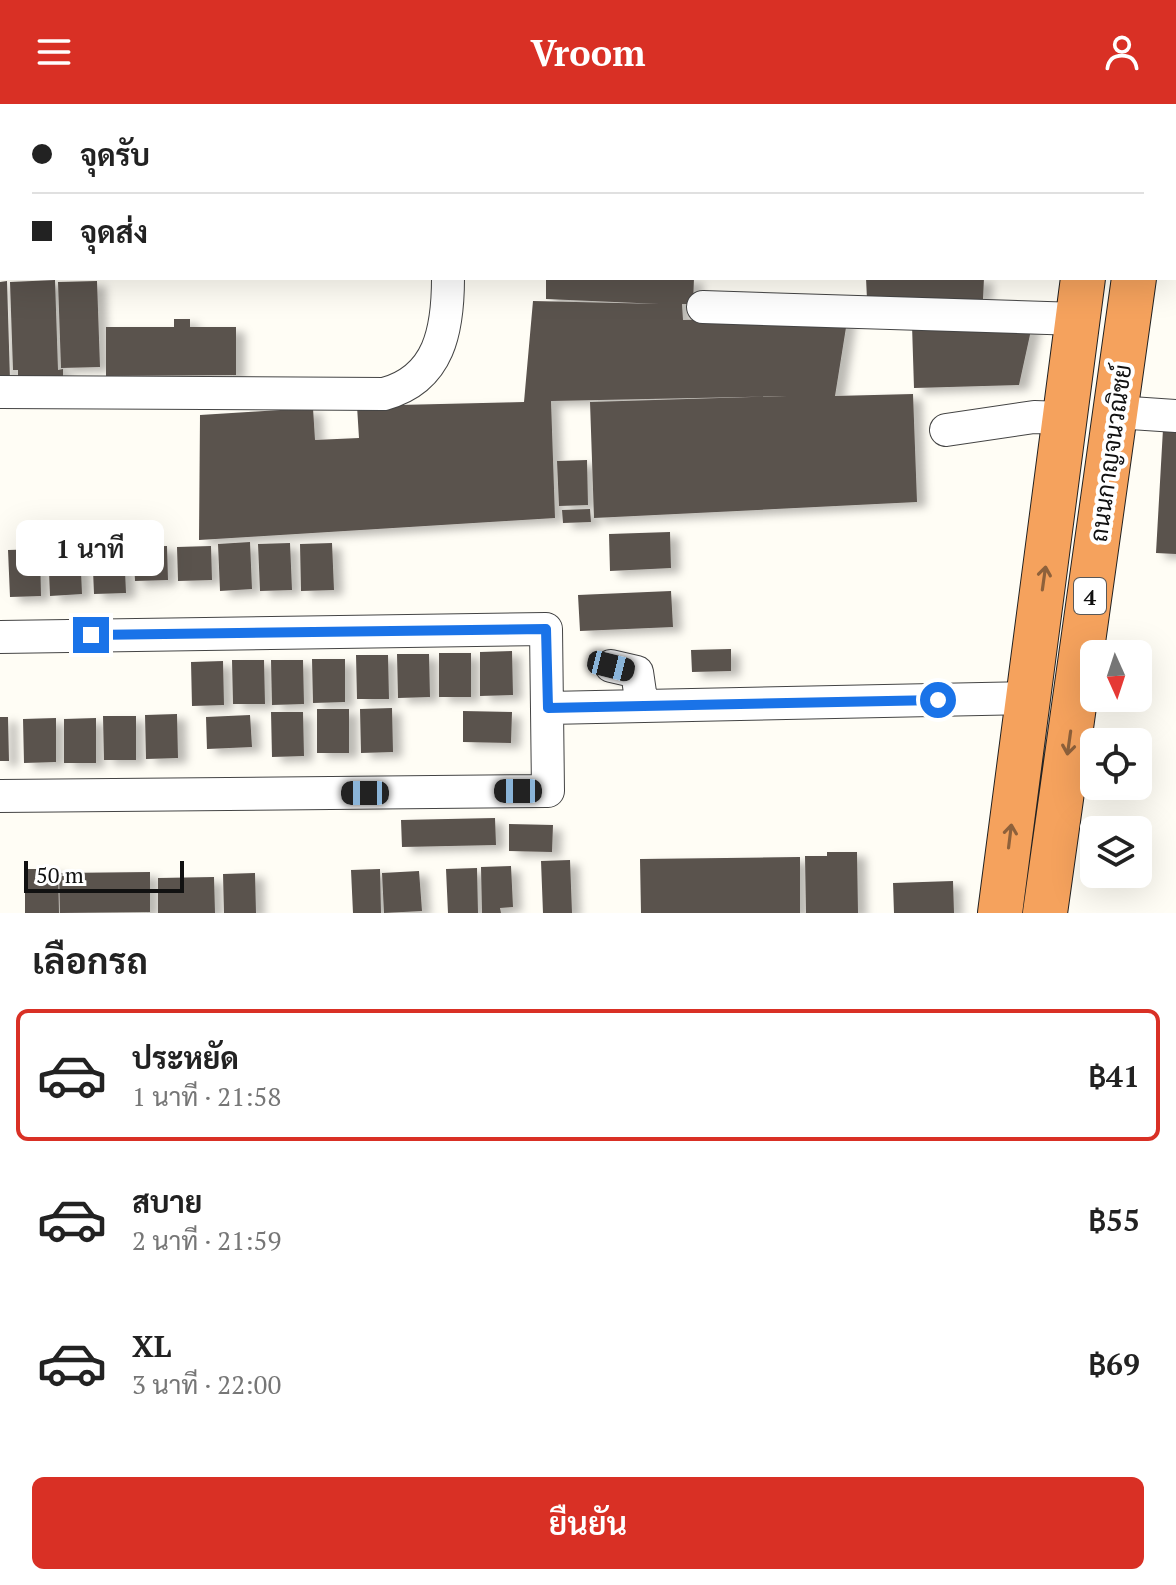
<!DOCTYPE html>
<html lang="th">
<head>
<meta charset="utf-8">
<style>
	:root { --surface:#fff; --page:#f2f2f2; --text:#222; --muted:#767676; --line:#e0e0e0; --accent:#d93025 }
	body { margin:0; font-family:"PT Serif",Sarabun,serif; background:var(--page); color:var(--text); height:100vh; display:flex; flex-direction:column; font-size:30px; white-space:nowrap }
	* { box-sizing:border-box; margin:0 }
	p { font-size:26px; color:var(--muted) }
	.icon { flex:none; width:44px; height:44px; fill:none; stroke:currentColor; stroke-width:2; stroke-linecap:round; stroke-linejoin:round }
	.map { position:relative; height:809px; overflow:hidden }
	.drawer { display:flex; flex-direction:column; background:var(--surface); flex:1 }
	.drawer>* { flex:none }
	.top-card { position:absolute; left:0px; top:0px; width:1176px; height:176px; box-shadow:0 8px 32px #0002; display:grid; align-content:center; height:176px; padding:0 32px; background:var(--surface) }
	.needle { width:52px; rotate:177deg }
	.buttons { position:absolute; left:1080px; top:536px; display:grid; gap:16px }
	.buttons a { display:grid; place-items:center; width:72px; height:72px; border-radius:12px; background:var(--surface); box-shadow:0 8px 32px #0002; font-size:40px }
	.scale { position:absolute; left:24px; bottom:20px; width:160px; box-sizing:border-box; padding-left:8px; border:4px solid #111; border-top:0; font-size:22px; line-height:28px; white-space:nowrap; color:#111; -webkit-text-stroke:6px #fff; paint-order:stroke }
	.end { position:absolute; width:36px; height:36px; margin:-18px; border:10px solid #1a73e8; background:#fff; box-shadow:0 0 0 4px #fff }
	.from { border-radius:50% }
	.bubble { position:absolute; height:56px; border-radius:12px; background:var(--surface); box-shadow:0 8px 32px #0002; font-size:26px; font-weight:600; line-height:56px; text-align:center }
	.car { position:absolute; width:24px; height:48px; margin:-24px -12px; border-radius:10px; box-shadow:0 0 6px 2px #0007; background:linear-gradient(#222 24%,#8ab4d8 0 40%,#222 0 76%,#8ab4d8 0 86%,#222 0) }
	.top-card b { display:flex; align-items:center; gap:28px; height:76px; font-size:30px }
	.top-card b+b { border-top:2px solid var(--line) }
	.top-card i { width:20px; height:20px; background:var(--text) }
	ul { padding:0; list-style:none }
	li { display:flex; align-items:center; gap:24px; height:132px; margin:0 16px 12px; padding:0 16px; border:4px solid transparent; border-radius:12px }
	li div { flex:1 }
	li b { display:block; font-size:30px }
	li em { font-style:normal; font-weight:600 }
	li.active { border-color:var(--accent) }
	li>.icon { width:72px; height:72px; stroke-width:1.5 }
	h2 { padding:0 32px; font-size:36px; line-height:96px }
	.primary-button { display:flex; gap:16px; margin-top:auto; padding:16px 32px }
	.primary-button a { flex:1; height:92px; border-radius:12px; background:var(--accent); color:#fff; font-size:32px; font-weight:600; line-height:92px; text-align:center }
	header { display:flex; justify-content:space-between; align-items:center; height:104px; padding:0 32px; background:var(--accent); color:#fff; font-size:36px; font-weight:600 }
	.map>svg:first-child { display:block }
	.building { fill:#5a524d; filter:url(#shadow) }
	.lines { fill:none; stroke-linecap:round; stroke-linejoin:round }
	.minor-casing { stroke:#444; stroke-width:34 }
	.highway-casing { stroke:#222; stroke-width:46 }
	.minor { stroke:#fff; stroke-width:32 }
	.highway { stroke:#f5a25d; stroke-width:44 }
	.oneway { stroke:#8e613b }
	.route { stroke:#1a73e8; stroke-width:10 }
	.labels { text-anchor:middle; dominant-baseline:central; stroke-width:8; stroke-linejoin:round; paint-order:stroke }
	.shield { fill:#fff; stroke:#585858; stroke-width:2 }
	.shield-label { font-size:22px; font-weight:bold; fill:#111 }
	.street-label { font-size:24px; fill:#111; stroke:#fff }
</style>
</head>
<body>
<header><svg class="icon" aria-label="menu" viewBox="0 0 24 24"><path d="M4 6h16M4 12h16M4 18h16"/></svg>Vroom<svg class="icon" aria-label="person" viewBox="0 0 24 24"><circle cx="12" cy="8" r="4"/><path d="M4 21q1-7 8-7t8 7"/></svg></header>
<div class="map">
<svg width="1176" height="809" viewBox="0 0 1176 809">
	<defs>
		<filter id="shadow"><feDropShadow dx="9" dy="5" stdDeviation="4" flood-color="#0004"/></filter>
	</defs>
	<rect width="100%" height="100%" fill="#fffdf5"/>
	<!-- building -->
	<path class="building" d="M546,174H694L693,200H682L683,216L848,211L835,292L913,290L917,398L594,414L590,298L787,292L551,297L555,414L199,436L200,311L313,304L315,336L359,334L357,302L524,298L533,197L660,200L546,195Z
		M866,174H984L983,195H867Z
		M55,176L58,266L63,265V279L18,280V266H13L10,178Z
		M7,177L10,276L0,277V178Z
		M97,177L100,263L61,264L58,178Z
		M174,215H190V223H236V271L106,272V223H174Z
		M1033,217L1019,281L914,284L912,221Z
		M1163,325L1176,326V450L1156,449Z
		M587,356L588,401L559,402L557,357Z
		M590,405L591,418L563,419L562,406Z
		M670,428L671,464L610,467L609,430Z
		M250,438L252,485L220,487L218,440Z
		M290,439L292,486L260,487L258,440Z
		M332,439L334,486L301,487L300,440Z
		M167,442L168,476L135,477L133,443Z
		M211,442L212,476L178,477L177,443Z
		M80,443L82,490L50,492L48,445Z
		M92,443H124L126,489L94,490Z
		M40,445L41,492L10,493L8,446Z
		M671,487L673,523L580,527L578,491Z
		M731,545V567L692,568L691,546Z
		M512,547L513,591L480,592V548Z
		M439,549H471V593H439Z
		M397,550H429L430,593L398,594Z
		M356,551H388L389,595H357Z
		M312,555H345V598L313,599Z
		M232,556H264L265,600H233Z
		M271,556H303L304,600L272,601Z
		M223,557L224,601L192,602L191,558Z
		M392,604L393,648L361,649L360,605Z
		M317,605H349V649H317Z
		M463,607L512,608L511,639L463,638Z
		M271,608H303L304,652L272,653Z
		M177,610L178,654L146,655L145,611Z
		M250,611L252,643L207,645L206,613Z
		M103,612H136V656H104Z
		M0,613H8L9,657H0Z
		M56,614V658L24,659L23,615Z
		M96,614V659H64V615Z
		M495,714L496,741L402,743L401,716Z
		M509,720L553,721L552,748L509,747Z
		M827,748H857L858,809H806L805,752H827Z
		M800,753V809H641L640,755Z
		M570,756L572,809H543L541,757Z
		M511,762L513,803L500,804L501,809H482L481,763Z
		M477,764L478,809H448L446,765Z
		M25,765H58L59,809H25Z
		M380,765L381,809H353L351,766Z
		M419,767L422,807L384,809L382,769Z
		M150,768V808L60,809L59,769Z
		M255,769L256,809H224L223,770Z
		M214,773L215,809H158V774Z
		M953,777L954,809H894L893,779Z"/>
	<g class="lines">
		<!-- minor casing -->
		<g class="minor-casing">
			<path id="minor" d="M463,2L464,0
				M1174,100H1176
				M703,203L1078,215
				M0,288L384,290C440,275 448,225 448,174
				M1116,308L1176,312
				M946,326L1034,313L1065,314
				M0,533L546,525L548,687L0,692
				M611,562L637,568L642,602
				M548,604L1027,594"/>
		</g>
		<!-- highway casing -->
		<g class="highway-casing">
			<path id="highway" d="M1107,2V0
				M1157,2V0
				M1000,809L1083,174
				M1045,809L1134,174"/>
		</g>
		<!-- minor -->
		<use href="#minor" class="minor"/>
		<!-- highway -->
		<use href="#highway" class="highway"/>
	</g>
	<!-- one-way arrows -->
	<defs><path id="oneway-shaft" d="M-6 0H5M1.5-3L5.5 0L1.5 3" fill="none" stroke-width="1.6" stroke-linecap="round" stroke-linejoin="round" transform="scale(2)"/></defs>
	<g class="oneway">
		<use href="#oneway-shaft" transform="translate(1044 474) rotate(-82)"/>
		<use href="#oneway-shaft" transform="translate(1069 639) rotate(98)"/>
		<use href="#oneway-shaft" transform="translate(1010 732) rotate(-83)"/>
	</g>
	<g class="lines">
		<!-- route -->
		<path class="route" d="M91,531L546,525L548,604L938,596"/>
	</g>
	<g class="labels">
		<!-- shield labels -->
		<rect class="shield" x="1074" y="474" width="32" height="36" rx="6"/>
		<g class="shield-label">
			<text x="1090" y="492">4</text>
		</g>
		<!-- street labels -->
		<g class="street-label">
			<text transform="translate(1110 349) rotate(-82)">ถนนกาญจนวณิชย์</text>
		</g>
	</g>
</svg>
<div class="buttons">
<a><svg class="needle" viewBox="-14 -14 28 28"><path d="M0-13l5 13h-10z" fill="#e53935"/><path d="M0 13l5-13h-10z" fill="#767676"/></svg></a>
<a><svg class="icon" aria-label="locate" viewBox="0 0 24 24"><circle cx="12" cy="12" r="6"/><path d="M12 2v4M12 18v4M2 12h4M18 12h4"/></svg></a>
<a><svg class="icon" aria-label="layers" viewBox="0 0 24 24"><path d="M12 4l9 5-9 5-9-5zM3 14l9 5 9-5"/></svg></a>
</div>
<div class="scale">50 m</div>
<i class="end from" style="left:938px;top:596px"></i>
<i class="end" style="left:91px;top:531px"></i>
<div class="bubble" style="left:16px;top:416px;width:148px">1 นาที</div>
<i class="car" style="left:611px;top:562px;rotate:104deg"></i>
<i class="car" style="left:518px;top:687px;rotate:270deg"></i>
<i class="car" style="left:365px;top:689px;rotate:270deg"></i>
<div class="top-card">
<b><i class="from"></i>จุดรับ</b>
<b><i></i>จุดส่ง</b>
</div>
</div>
<section class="drawer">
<h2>เลือกรถ</h2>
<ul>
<li class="active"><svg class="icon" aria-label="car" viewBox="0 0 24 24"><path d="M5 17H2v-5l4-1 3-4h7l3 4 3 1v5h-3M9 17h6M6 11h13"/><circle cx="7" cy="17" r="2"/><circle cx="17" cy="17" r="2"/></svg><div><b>ประหยัด</b><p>1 นาที · 21:58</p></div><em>฿41</em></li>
<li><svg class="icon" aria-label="car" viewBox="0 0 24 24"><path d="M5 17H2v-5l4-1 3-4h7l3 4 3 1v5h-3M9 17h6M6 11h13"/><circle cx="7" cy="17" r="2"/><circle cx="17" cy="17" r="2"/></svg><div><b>สบาย</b><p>2 นาที · 21:59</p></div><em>฿55</em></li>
<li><svg class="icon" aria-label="car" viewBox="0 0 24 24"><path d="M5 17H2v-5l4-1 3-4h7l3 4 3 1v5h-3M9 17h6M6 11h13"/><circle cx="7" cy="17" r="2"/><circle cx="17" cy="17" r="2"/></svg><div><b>XL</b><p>3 นาที · 22:00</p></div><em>฿69</em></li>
</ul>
<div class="primary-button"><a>ยืนยัน</a></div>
</section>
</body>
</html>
